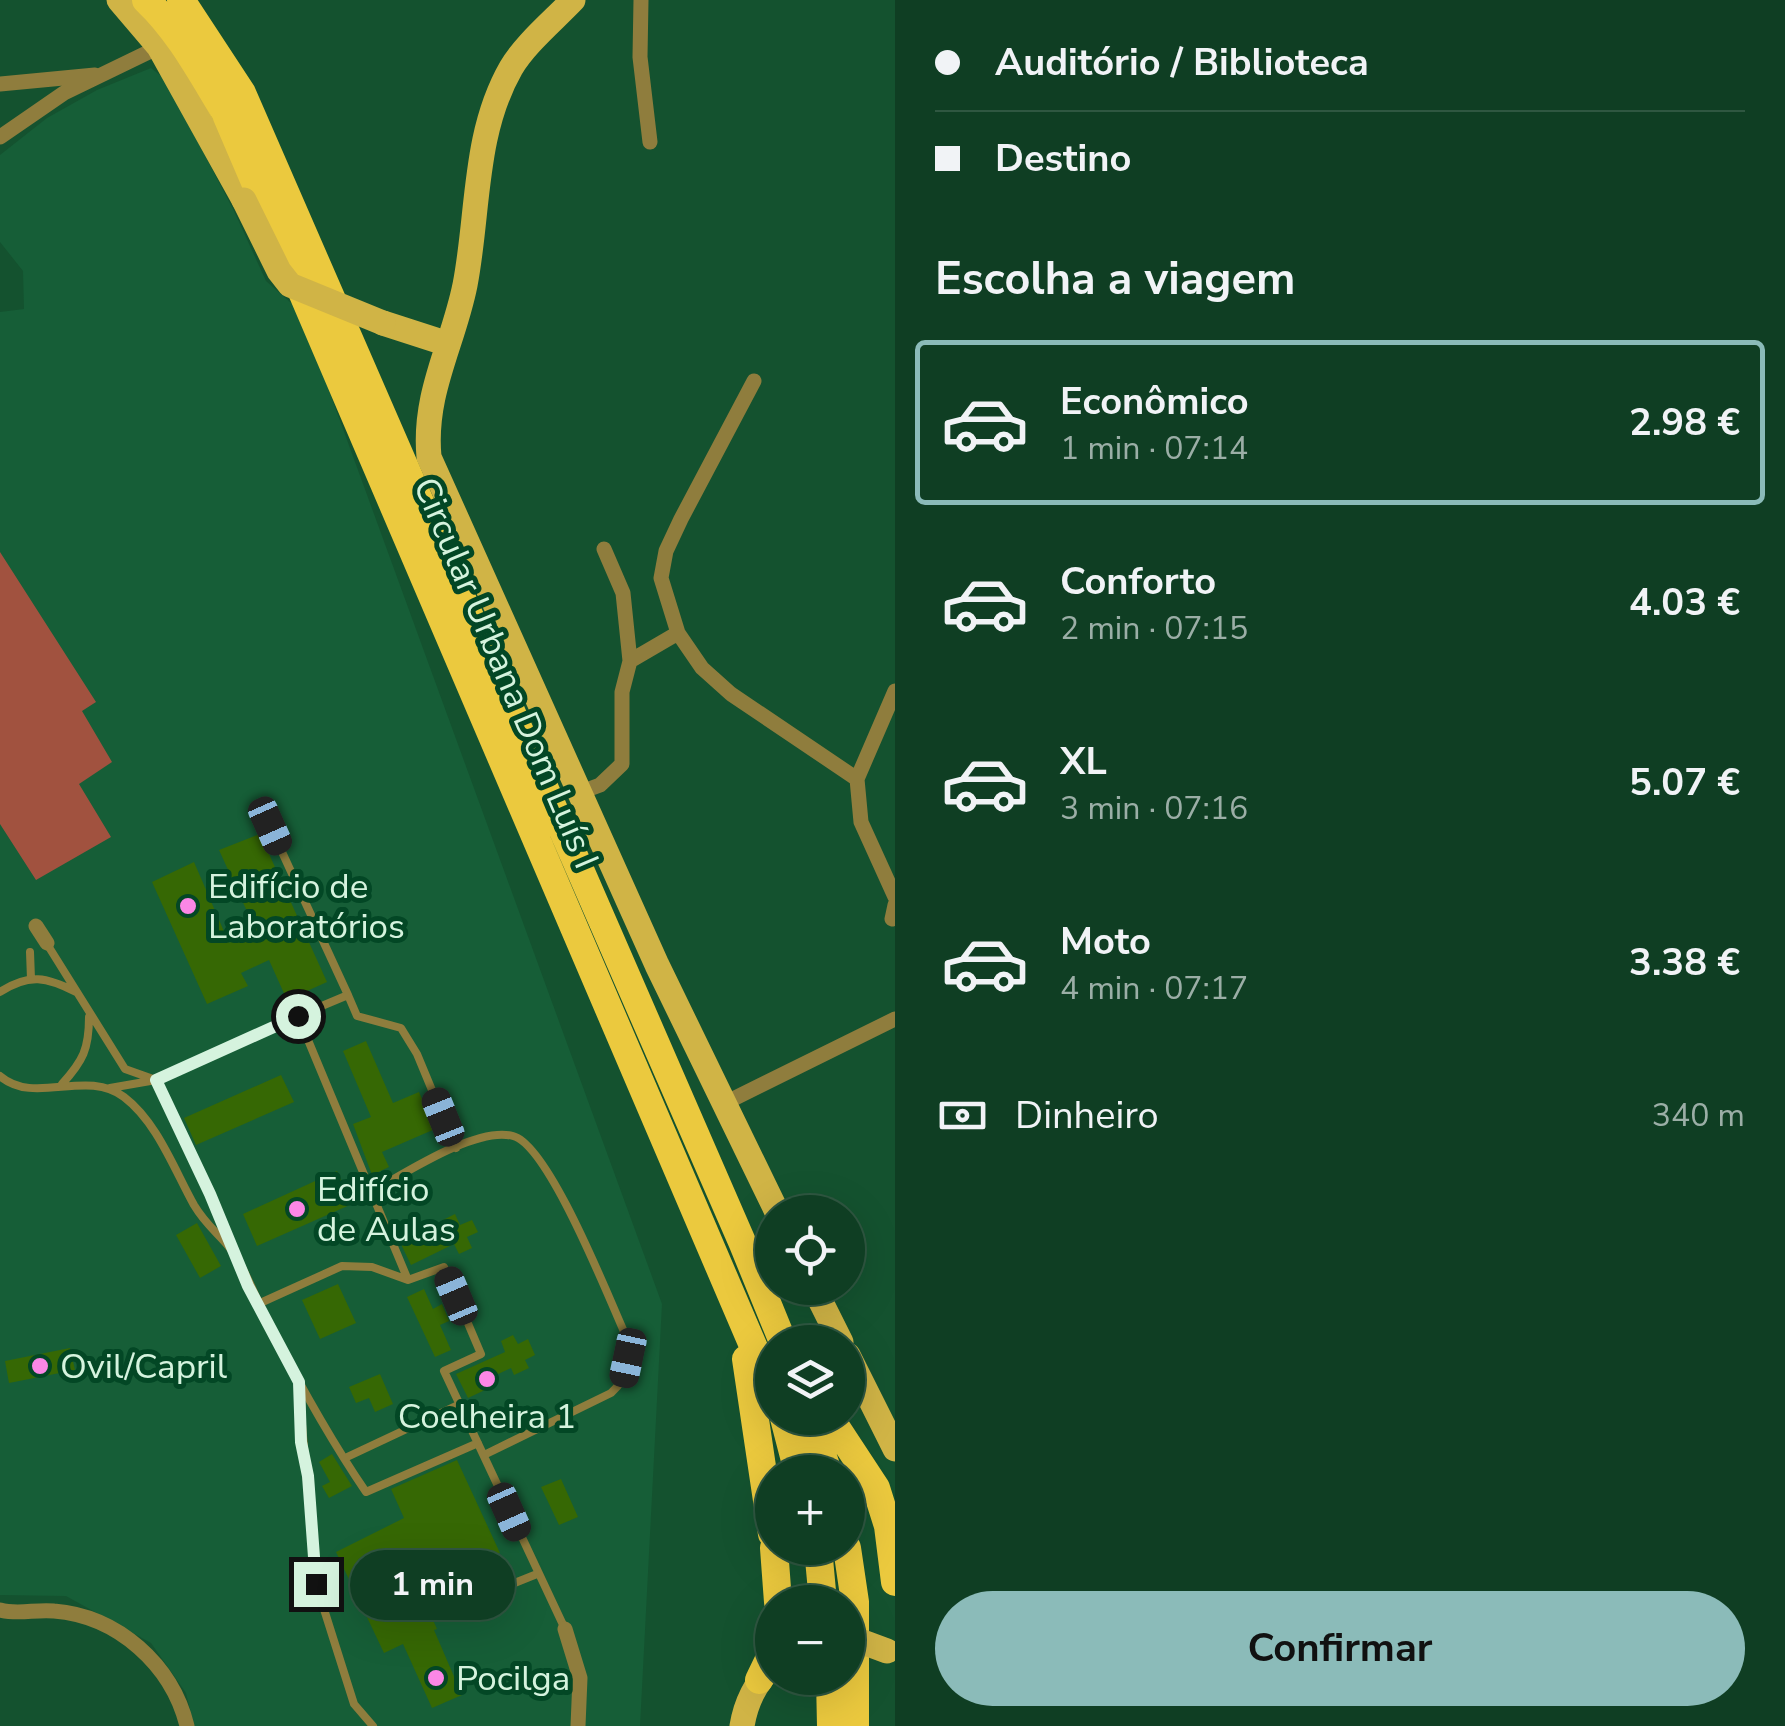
<!DOCTYPE html>
<html lang="pt">
<head>
<meta charset="utf-8">
<style>
	:root { --surface:#0f3e23; --page:#1d4930; --text:#f1f3f6; --muted:#9baea6; --line:#2f5741; --accent:#8bbbb9 }
	body { margin:0; font-family:"Nunito Sans",sans-serif; background:var(--page); color:var(--text); height:100vh; display:flex; flex-direction:column; font-size:38px; white-space:nowrap }
	* { box-sizing:border-box; margin:0 }
	p { font-size:32px; color:var(--muted) }
	.icon { flex:none; width:55px; height:55px; fill:none; stroke:currentColor; stroke-width:2; stroke-linecap:round; stroke-linejoin:round }
	.map { position:relative; flex:1; overflow:hidden }
	.side { display:flex; flex-direction:column; background:var(--surface); width:890px }
	.side>* { flex:none }
	.banner { display:grid; align-content:center; height:220px; padding:0 40px; background:var(--surface) }
	.fabs { position:absolute; left:755px; top:1195px; display:grid; gap:20px }
	.fabs a { display:grid; place-items:center; width:110px; height:110px; border-radius:50%; background:var(--surface); box-shadow:0 10px 40px #0002,0 0 0 2px var(--line); font-size:50px }
	.end { position:absolute; width:45px; height:45px; margin:-22px; border:12px solid #d5f3de; background:#111; box-shadow:0 0 0 5px #111 }
	.from { border-radius:50% }
	.bubble { position:absolute; height:70px; border-radius:35px; background:var(--surface); box-shadow:0 10px 40px #0002,0 0 0 2px var(--line); font-size:32px; font-weight:700; line-height:70px; text-align:center }
	.car { position:absolute; width:30px; height:60px; margin:-30px -15px; border-radius:12px; box-shadow:0 0 8px 2px #0007; background:linear-gradient(#222 24%,#8ab4d8 0 40%,#222 0 76%,#8ab4d8 0 86%,#222 0) }
	.banner b { display:flex; align-items:center; gap:35px; height:95px; font-size:38px }
	.banner b+b { border-top:2px solid var(--line) }
	.banner i { width:25px; height:25px; background:var(--text) }
	ul { padding:0; list-style:none }
	li { display:flex; align-items:center; gap:30px; height:165px; margin:0 20px 15px; padding:0 20px; border:5px solid transparent; border-radius:10px }
	li div { flex:1 }
	li b { display:block; font-size:38px }
	li em { font-style:normal; font-weight:700 }
	li.current { border-color:var(--accent) }
	li>.icon { width:90px; height:90px; stroke-width:1.5 }
	h2 { padding:0 40px; font-size:45px; line-height:120px }
	.pay { display:flex; align-items:center; gap:25px; height:110px; padding:0 40px; font-size:38px }
	.pay p { margin-inline-start:auto }
	.button { display:flex; gap:20px; margin-top:auto; padding:20px 40px }
	.button a { flex:1; height:115px; border-radius:60px; background:var(--accent); color:#111; font-size:40px; font-weight:700; line-height:115px; text-align:center }
	main { display:flex; flex:1; min-height:0 }
	.map>svg:first-child { display:block }
	.built { fill:#165e37 }
	.green { fill:#a1523f }
	.building { fill:#366804 }
	.lines { fill:none; stroke-linecap:round; stroke-linejoin:round }
	.lane { stroke:#8f7d3d; stroke-width:8 }
	.street { stroke:#8f7d3d; stroke-width:15 }
	.primary { stroke:#d0b446; stroke-width:25 }
	.highway { stroke:#ebc93e; stroke-width:28 }
	.primary-bridge { stroke:#d0b446; stroke-width:25 }
	.route { stroke:#d5f3de; stroke-width:12 }
	.poi-dot { fill:#fb87e6; stroke:#034725; stroke-width:4 }
	.labels { text-anchor:middle; dominant-baseline:central; stroke-width:10; stroke-linejoin:round; paint-order:stroke }
	.street-label { font-size:35px; fill:#d5f3de; stroke:#034725 }
	.poi-label { font-size:35px; fill:#d5f3de; stroke:#034725; text-anchor:start }
</style>
</head>
<body>
<main>
<div class="map">
<svg width="895" height="1726" viewBox="0 0 895 1726">
	<rect width="100%" height="100%" fill="#14522f"/>
	<!-- built -->
	<path class="built" d="M151,68L165,79L234,211L266,281L298,309L304,322L662,1304L640,1726H194L186,1693L151,1643L66,1596L0,1595V312L24,309L23,271L0,242V155L47,118L97,90Z"/>
	<!-- green -->
	<path class="green" d="M0,552L96,702L82,711L112,762L79,784L111,837L36,880L0,824Z"/>
	<!-- building -->
	<path class="building" d="M260,834L327,982L287,1000L269,960L241,973L248,986L207,1004L152,882L194,862L229,943L256,931L219,850Z
		M366,1041L393,1103L419,1092L435,1129L382,1152L389,1167L372,1175L353,1124L371,1117L343,1051Z
		M281,1075L294,1102L196,1145L184,1118Z
		M337,1171L352,1204L257,1246L243,1214Z
		M455,1214L460,1225L472,1220L478,1232L467,1237L472,1248L459,1254L454,1244L411,1265L398,1238L410,1233L416,1246L448,1231L443,1220Z
		M197,1223L221,1266L200,1278L176,1235Z
		M338,1284L356,1323L320,1339L302,1300Z
		M424,1289L433,1309L442,1304L449,1321L440,1325L451,1350L435,1357L407,1297Z
		M513,1335L518,1344L528,1339L535,1355L525,1360L529,1368L514,1375L511,1368L481,1382L485,1390L468,1398L456,1374L505,1352L501,1341Z
		M70,1348L75,1370L9,1383L5,1361Z
		M380,1374L393,1404L375,1412L369,1398L356,1403L349,1387Z
		M332,1454L352,1486L329,1498L322,1486L330,1482L319,1462Z
		M457,1460L500,1553L434,1583L420,1554L388,1570L408,1609L425,1602L437,1629L434,1630L462,1695L432,1708L403,1644L384,1653L336,1552L404,1518L391,1489Z
		M561,1479L578,1517L559,1525L541,1487Z"/>
	<g class="lines">
		<!-- lane -->
		<path class="lane" d="M270,826L348,995L298,1016L408,1280L444,1267L481,1354L444,1371L565,1629
			M47,944L125,1069L156,1080L298,1016
			M30,952L31,979
			M0,992C29,973 47,977 76,992
			M348,995L357,1016L401,1028L417,1054L456,1148
			M0,1076C35,1106 86,1068 124,1097C157,1122 174,1169 194,1205C207,1227 220,1234 233,1252C246,1270 259,1306 270,1327C300,1385 329,1438 366,1492L478,1443
			M62,1084C83,1061 89,1049 89,1017
			M110,1088L156,1080L210,1193L232,1248
			M371,1192C404,1174 476,1126 513,1136C549,1145 609,1299 626,1336C629,1361 631,1375 611,1393L484,1455
			M258,1304L342,1266L372,1267L408,1280
			M299,1390L316,1584L354,1704L373,1726
			M345,1458L460,1404
			M487,1594L537,1574"/>
		<!-- street -->
		<path class="street" d="M641,0L640,57L650,142
			M0,84L95,75
			M0,137L64,93L159,47
			M754,381L681,519L666,551L661,578L678,633L702,668L731,694L857,779
			M604,549L623,593L630,661
			M895,691L857,779L861,822L895,897
			M581,792L600,785L622,764V692L630,661L678,633
			M892,919L895,905
			M36,926L47,943
			M725,1103L895,1019
			M0,1610C18,1615 36,1609 54,1611C118,1616 172,1665 187,1726
			M565,1629L580,1678L578,1726"/>
		<!-- primary -->
		<path class="primary" d="M119,0L159,47L244,200
			M573,0C553,21 525,44 511,68C473,134 479,213 465,285C453,345 423,393 429,457L657,965L777,1212
			M383,323L448,344
			M814,1288L841,1342
			M848,1355L895,1449
			M742,1726C746,1702 755,1684 772,1666"/>
		<!-- highway -->
		<path class="highway" d="M146,0C179,31 201,73 225,112L772,1390
			M181,0L242,93L743,1244L783,1342
			M746,1359L772,1534
			M784,1418L798,1472
			M810,1418L828,1472
			M830,1418L876,1488L888,1526L895,1582
			M774,1548L778,1602
			M818,1548L823,1602
			M847,1548L855,1602V1726
			M830,1678L831,1726
			M759,1680L772,1653"/>
		<!-- primary-bridge -->
		<path class="primary-bridge" d="M244,200L279,271L290,285L383,323
			M848,1640L860,1641L887,1651"/>
	</g>
	<g class="lines">
		<!-- route -->
		<path class="route" d="M298,1016L156,1080L210,1194L248,1286L299,1382L301,1442L308,1476L316,1584"/>
	</g>
	<!-- markers -->
	<g class="poi-dot">
		<circle cx="188" cy="906" r="10"/>
		<circle cx="297" cy="1209" r="10"/>
		<circle cx="40" cy="1366" r="10"/>
		<circle cx="487" cy="1379" r="10"/>
		<circle cx="436" cy="1678" r="10"/>
	</g>
	<g class="labels">
		<!-- street labels -->
		<g class="street-label">
			<text transform="translate(506 673) rotate(67)">Circular Urbana Dom Luís I</text>
		</g>
		<!-- poi labels -->
		<g class="poi-label">
			<text x="208" y="886">Edifício de<tspan x="208" dy="40">Laboratórios</tspan></text>
			<text x="317" y="1189">Edifício<tspan x="317" dy="40">de Aulas</tspan></text>
			<text x="60" y="1366">Ovil/Capril</text>
			<text x="487" y="1416" text-anchor="middle">Coelheira 1</text>
			<text x="456" y="1678">Pocilga</text>
		</g>
	</g>
</svg>
<div class="fabs">
<a><svg class="icon" aria-label="locate" viewBox="0 0 24 24"><circle cx="12" cy="12" r="6"/><path d="M12 2v4M12 18v4M2 12h4M18 12h4"/></svg></a>
<a><svg class="icon" aria-label="layers" viewBox="0 0 24 24"><path d="M12 4l9 5-9 5-9-5zM3 14l9 5 9-5"/></svg></a>
<a>+</a>
<a>−</a>
</div>
<i class="end from" style="left:298px;top:1016px"></i>
<i class="end" style="left:316px;top:1584px"></i>
<div class="bubble" style="left:350px;top:1550px;width:165px">1 min</div>
<i class="car" style="left:270px;top:826px;rotate:156deg"></i>
<i class="car" style="left:443px;top:1117px;rotate:338deg"></i>
<i class="car" style="left:456px;top:1296px;rotate:337deg"></i>
<i class="car" style="left:628px;top:1358px;rotate:192deg"></i>
<i class="car" style="left:509px;top:1512px;rotate:156deg"></i>
</div>
<section class="side">
<div class="banner">
<b><i class="from"></i>Auditório / Biblioteca</b>
<b><i></i>Destino</b>
</div>
<h2>Escolha a viagem</h2>
<ul>
<li class="current"><svg class="icon" aria-label="car" viewBox="0 0 24 24"><path d="M5 17H2v-5l4-1 3-4h7l3 4 3 1v5h-3M9 17h6M6 11h13"/><circle cx="7" cy="17" r="2"/><circle cx="17" cy="17" r="2"/></svg><div><b>Econômico</b><p>1 min · 07:14</p></div><em>2.98 €</em></li>
<li><svg class="icon" aria-label="car" viewBox="0 0 24 24"><path d="M5 17H2v-5l4-1 3-4h7l3 4 3 1v5h-3M9 17h6M6 11h13"/><circle cx="7" cy="17" r="2"/><circle cx="17" cy="17" r="2"/></svg><div><b>Conforto</b><p>2 min · 07:15</p></div><em>4.03 €</em></li>
<li><svg class="icon" aria-label="car" viewBox="0 0 24 24"><path d="M5 17H2v-5l4-1 3-4h7l3 4 3 1v5h-3M9 17h6M6 11h13"/><circle cx="7" cy="17" r="2"/><circle cx="17" cy="17" r="2"/></svg><div><b>XL</b><p>3 min · 07:16</p></div><em>5.07 €</em></li>
<li><svg class="icon" aria-label="car" viewBox="0 0 24 24"><path d="M5 17H2v-5l4-1 3-4h7l3 4 3 1v5h-3M9 17h6M6 11h13"/><circle cx="7" cy="17" r="2"/><circle cx="17" cy="17" r="2"/></svg><div><b>Moto</b><p>4 min · 07:17</p></div><em>3.38 €</em></li>
</ul>
<div class="pay"><svg class="icon" aria-label="cash" viewBox="0 0 24 24"><path d="M3 7h18v10H3z"/><circle cx="12" cy="12" r="2"/></svg>Dinheiro<p>340 m</p></div>
<div class="button"><a>Confirmar</a></div>
</section>
</main>
</body>
</html>
